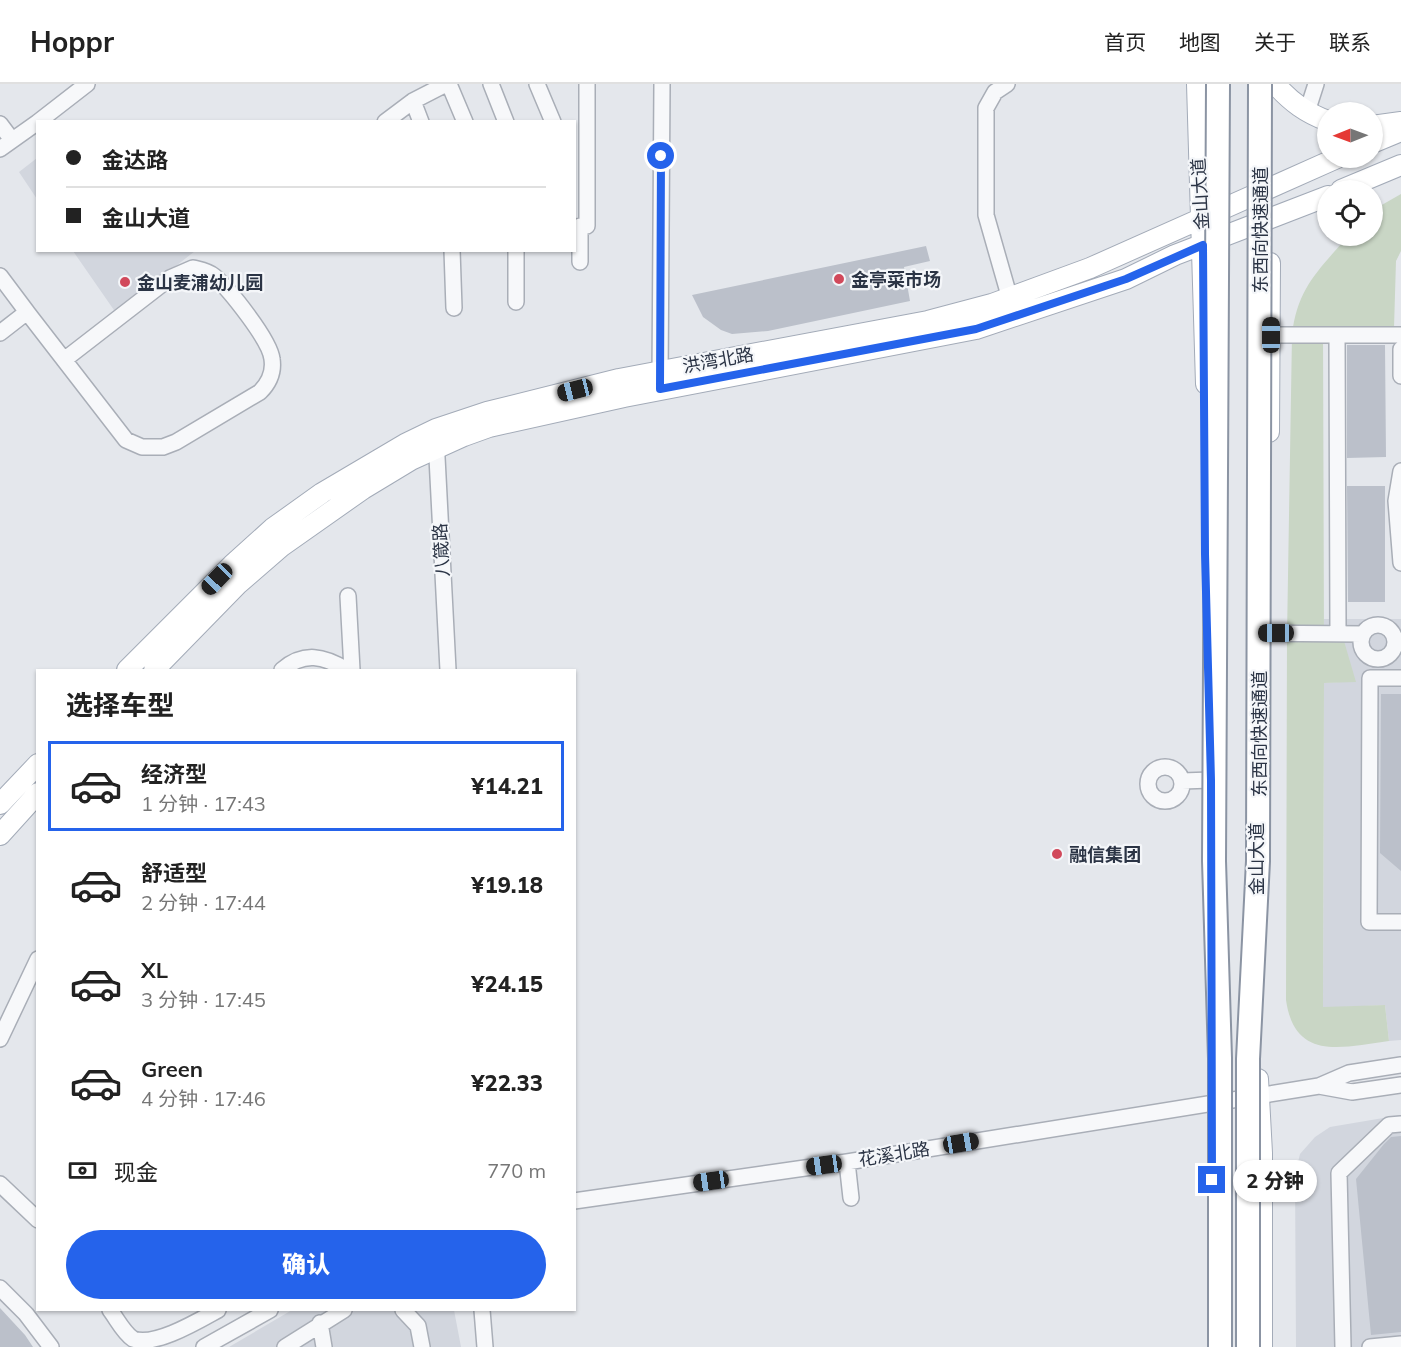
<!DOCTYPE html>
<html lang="zh">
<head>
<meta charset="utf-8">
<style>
	:root { --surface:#fff; --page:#f2f2f2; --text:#222; --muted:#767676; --line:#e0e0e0; --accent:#2563eb }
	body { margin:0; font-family:Mulish,"Noto Sans SC",sans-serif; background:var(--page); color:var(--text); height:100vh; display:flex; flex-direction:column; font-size:22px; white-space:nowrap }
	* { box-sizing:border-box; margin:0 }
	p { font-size:20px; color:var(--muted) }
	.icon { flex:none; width:33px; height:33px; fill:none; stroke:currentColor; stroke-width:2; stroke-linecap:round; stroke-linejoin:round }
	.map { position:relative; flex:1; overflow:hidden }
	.panel { position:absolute; left:36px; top:585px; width:540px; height:642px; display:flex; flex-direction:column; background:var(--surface); border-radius:0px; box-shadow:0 2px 4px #0004 }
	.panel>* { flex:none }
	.banner { position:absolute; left:36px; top:36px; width:540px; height:132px; border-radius:0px; box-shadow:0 2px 4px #0004; display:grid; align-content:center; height:132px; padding:0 30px; background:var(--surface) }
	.needle { width:39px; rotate:269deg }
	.buttons { position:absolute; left:1317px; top:18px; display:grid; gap:12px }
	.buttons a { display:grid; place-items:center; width:66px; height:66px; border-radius:50%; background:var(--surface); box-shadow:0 2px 4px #0004; font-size:30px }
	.end { position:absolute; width:27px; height:27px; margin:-14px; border:8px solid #2563eb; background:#fff; box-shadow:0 0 0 3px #fff }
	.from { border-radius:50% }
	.bubble { position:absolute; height:42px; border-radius:21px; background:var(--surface); box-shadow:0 2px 4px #0004; font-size:20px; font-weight:800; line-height:42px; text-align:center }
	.car { position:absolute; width:18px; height:36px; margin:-18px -9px; border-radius:8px; box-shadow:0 0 4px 2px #0007; background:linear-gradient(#222 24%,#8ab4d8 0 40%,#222 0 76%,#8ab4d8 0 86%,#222 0) }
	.banner b { display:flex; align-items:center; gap:21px; height:57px; font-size:22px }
	.banner b+b { border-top:2px solid var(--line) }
	.banner i { width:15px; height:15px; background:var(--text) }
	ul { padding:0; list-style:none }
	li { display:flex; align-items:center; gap:18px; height:90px; margin:0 12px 9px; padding:0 18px; border:3px solid transparent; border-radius:0px }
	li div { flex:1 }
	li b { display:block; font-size:22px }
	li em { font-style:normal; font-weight:800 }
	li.current { border-color:var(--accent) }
	li>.icon { width:54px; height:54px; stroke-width:1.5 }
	h2 { padding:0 30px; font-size:27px; line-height:72px }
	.pay { display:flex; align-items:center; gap:15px; height:66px; padding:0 30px; font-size:22px }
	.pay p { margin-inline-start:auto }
	.action { display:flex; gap:12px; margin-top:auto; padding:12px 30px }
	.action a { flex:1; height:69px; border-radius:36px; background:var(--accent); color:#fff; font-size:24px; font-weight:800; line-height:69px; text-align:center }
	header { display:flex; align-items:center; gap:36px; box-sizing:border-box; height:84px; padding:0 30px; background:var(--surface); border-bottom:2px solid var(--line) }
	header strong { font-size:28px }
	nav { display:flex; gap:33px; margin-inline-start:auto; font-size:21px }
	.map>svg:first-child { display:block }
	.built { fill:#d2d6de }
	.green { fill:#c9d6c5 }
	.building { fill:#bbc0ca }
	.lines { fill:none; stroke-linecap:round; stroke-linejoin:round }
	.minor-casing { stroke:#a9aeb7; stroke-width:18 }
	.major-casing { stroke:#a3abb8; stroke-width:22 }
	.minor { stroke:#f7f8fa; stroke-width:15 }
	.major { stroke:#fff; stroke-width:20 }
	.highway-bridge-casing { stroke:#8b94a3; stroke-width:26; stroke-linecap:butt }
	.highway-bridge { stroke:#fff; stroke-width:22 }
	.route { stroke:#2563eb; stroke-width:8 }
	.poi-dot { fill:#d1495b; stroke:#f4f6f9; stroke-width:2 }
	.labels { text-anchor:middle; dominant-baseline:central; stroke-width:4.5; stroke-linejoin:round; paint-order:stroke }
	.street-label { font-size:18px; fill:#2b3445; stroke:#f4f6f9 }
	.poi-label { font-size:18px; font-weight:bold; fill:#2b3445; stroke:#f4f6f9; text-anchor:start }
</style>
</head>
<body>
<header>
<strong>Hoppr</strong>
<nav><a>首页</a><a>地图</a><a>关于</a><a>联系</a></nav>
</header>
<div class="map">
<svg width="1401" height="1263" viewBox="0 0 1401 1263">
	<rect width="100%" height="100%" fill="#e4e7ec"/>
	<!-- built -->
	<path class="built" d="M37,74V115L19,88Z
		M73,167H195L116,229Z
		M1324,535H1401V956L1389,957L1385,921L1323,924L1324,599L1355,597L1324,556Z
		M1401,1031V1263H1296L1295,1090L1300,1070L1315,1053L1330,1043Z
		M292,1226H454L461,1263H229Z"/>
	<!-- green -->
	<path class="green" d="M1401,110V167L1396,177L1394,244L1323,247L1324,556L1344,557L1356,598L1324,599L1323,923L1385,921L1389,957C1342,963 1295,978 1286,916L1287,552L1292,251C1297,204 1319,186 1348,152H1372L1373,126Z"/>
	<!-- building -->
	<path class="building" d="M926,162L930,177L904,183L910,217L768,247L732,250L721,246L703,233L692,211Z
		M1347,261H1385L1386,373L1347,374Z
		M1347,402H1385V518H1348Z
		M1381,610H1401V787L1380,769Z
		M1401,1052V1248L1371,1251L1356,1095L1384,1060L1391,1053Z
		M0,1224L25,1251L33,1263H0Z"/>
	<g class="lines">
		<!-- minor casing -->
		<g class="minor-casing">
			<path id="minor" d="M449,0L465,38
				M491,0L506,38
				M537,0L553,38
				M1007,0L995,8L986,24V131L1012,222
				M413,17L421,38
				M1307,28L1316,0
				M38,38L87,0
				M385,38L413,17L446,0
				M0,40L12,56
				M0,65L38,38
				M452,166L454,224
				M516,166V218
				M580,178V142H587V0
				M0,192L27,228L0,249
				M27,228L126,356L142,363H163L176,358L260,308C269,299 274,288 272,275C270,256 229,205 214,192C208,187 201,186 193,184L170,194L64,276
				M1271,251H1337L1338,550
				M1337,251H1401
				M1401,265V292
				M660,296L662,0
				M436,354L448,586
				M1401,387L1396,417L1401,479
				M348,512L352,586
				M1361 558a17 17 0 1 1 34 0a17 17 0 1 1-34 0Z
				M1256,549L1363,550
				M282,586C304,567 324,572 347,586
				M1401,594H1370L1369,838H1401
				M1148 700a17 17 0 1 1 34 0a17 17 0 1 1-34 0Z
				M1182,697L1211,696
				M0,955L38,875
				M1319,1002L1352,1008L1401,1001
				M847,1078L851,1114
				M0,1100L38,1136
				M574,1117L847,1078L1319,1002L1349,989L1401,981
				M0,1204L26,1230L51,1263
				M110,1226C117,1235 123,1248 133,1255C155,1263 198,1237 218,1226
				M403,1226L418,1242L422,1263
				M482,1226L485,1263
				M320,1239L324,1263
				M204,1263L270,1226
				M285,1263L344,1226
				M1343,1263L1339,1089L1389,1041L1401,1040
				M1370,1263L1401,1260"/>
		</g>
		<!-- major casing -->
		<g class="major-casing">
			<path id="major" d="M1197,0L1206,300
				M1275,0C1291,18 1306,29 1328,37
				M1372,42L1401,38
				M1372,59L1401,47
				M1341,106L1401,81
				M1269,348L1270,179
				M127,586L232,481L273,444L322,409L405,360L436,345L487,328L619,295L928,237L992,220L1090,184L1337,74
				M154,586L237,501L282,462L363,405L411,376L464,352L489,343L624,313L976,245L1126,195L1175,171L1328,112
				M0,720L38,680
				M0,751L38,709
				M1258,995L1262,1069V1263"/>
		</g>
		<!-- minor -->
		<use href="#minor" class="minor"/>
		<!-- major -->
		<use href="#major" class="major"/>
		<!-- highway-bridge casing -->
		<g class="highway-bridge-casing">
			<path id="highway-bridge" d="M1218,0L1214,777L1220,974V1263
				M1248,1263V975L1258,777L1260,0"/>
		</g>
		<!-- highway-bridge -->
		<use href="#highway-bridge" class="highway-bridge"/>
	</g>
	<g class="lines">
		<!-- route -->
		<path class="route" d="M661,72L660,305L976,245L1126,195L1203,161L1205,470L1211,696L1212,1096"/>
	</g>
	<!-- markers -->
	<g class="poi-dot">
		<circle cx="839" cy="195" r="6"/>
		<circle cx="125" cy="198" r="6"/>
		<circle cx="1057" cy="770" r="6"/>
	</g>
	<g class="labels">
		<!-- street labels -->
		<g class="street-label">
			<text transform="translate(1200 110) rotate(-93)">金山大道</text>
			<text transform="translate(1260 146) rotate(-90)">东西向快速通道</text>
			<text transform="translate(718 276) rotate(-10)">洪湾北路</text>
			<text transform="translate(441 466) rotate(-93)">八箴路</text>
			<text transform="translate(1259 650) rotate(-90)">东西向快速通道</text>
			<text transform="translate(1256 775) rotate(-90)">金山大道</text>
			<text transform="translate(894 1070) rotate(-9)">花溪北路</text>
		</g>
		<!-- poi labels -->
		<g class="poi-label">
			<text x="851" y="195">金亭菜市场</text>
			<text x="137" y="198">金山麦浦幼儿园</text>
			<text x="1069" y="770">融信集团</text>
		</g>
	</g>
</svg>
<div class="buttons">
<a><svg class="needle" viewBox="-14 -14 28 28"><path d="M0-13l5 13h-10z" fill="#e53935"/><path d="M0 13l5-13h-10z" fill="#767676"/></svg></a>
<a><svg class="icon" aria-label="locate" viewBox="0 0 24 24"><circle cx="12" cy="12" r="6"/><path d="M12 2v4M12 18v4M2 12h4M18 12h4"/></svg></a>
</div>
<i class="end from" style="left:661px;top:72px"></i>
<i class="end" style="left:1212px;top:1096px"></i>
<div class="bubble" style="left:1233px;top:1076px;width:84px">2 分钟</div>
<i class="car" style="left:1271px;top:251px;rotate:0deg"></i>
<i class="car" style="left:575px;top:306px;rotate:256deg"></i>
<i class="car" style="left:217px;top:495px;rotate:224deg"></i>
<i class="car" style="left:1276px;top:549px;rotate:270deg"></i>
<i class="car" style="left:961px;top:1059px;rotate:81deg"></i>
<i class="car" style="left:824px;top:1081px;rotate:262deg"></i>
<i class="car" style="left:711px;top:1097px;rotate:262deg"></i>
<div class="banner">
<b><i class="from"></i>金达路</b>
<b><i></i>金山大道</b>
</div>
<section class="panel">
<h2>选择车型</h2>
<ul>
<li class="current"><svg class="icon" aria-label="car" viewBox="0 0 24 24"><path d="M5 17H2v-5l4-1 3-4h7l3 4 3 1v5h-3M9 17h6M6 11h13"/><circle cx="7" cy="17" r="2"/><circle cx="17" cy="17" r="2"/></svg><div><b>经济型</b><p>1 分钟 · 17:43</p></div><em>¥14.21</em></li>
<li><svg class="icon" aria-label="car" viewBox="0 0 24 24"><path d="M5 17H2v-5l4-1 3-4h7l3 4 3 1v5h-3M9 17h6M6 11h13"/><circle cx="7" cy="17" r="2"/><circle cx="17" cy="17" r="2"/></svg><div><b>舒适型</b><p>2 分钟 · 17:44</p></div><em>¥19.18</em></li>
<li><svg class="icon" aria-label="car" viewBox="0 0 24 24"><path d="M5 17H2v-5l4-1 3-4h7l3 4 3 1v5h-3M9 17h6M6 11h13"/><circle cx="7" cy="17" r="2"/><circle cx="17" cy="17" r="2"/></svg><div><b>XL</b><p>3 分钟 · 17:45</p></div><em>¥24.15</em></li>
<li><svg class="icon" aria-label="car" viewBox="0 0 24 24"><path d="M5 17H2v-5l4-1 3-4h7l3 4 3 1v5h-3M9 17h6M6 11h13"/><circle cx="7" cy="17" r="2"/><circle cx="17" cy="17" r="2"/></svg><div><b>Green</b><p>4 分钟 · 17:46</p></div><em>¥22.33</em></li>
</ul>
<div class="pay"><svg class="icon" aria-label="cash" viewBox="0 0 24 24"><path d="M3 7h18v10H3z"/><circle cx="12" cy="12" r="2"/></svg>现金<p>770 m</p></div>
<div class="action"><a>确认</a></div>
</section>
</div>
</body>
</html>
